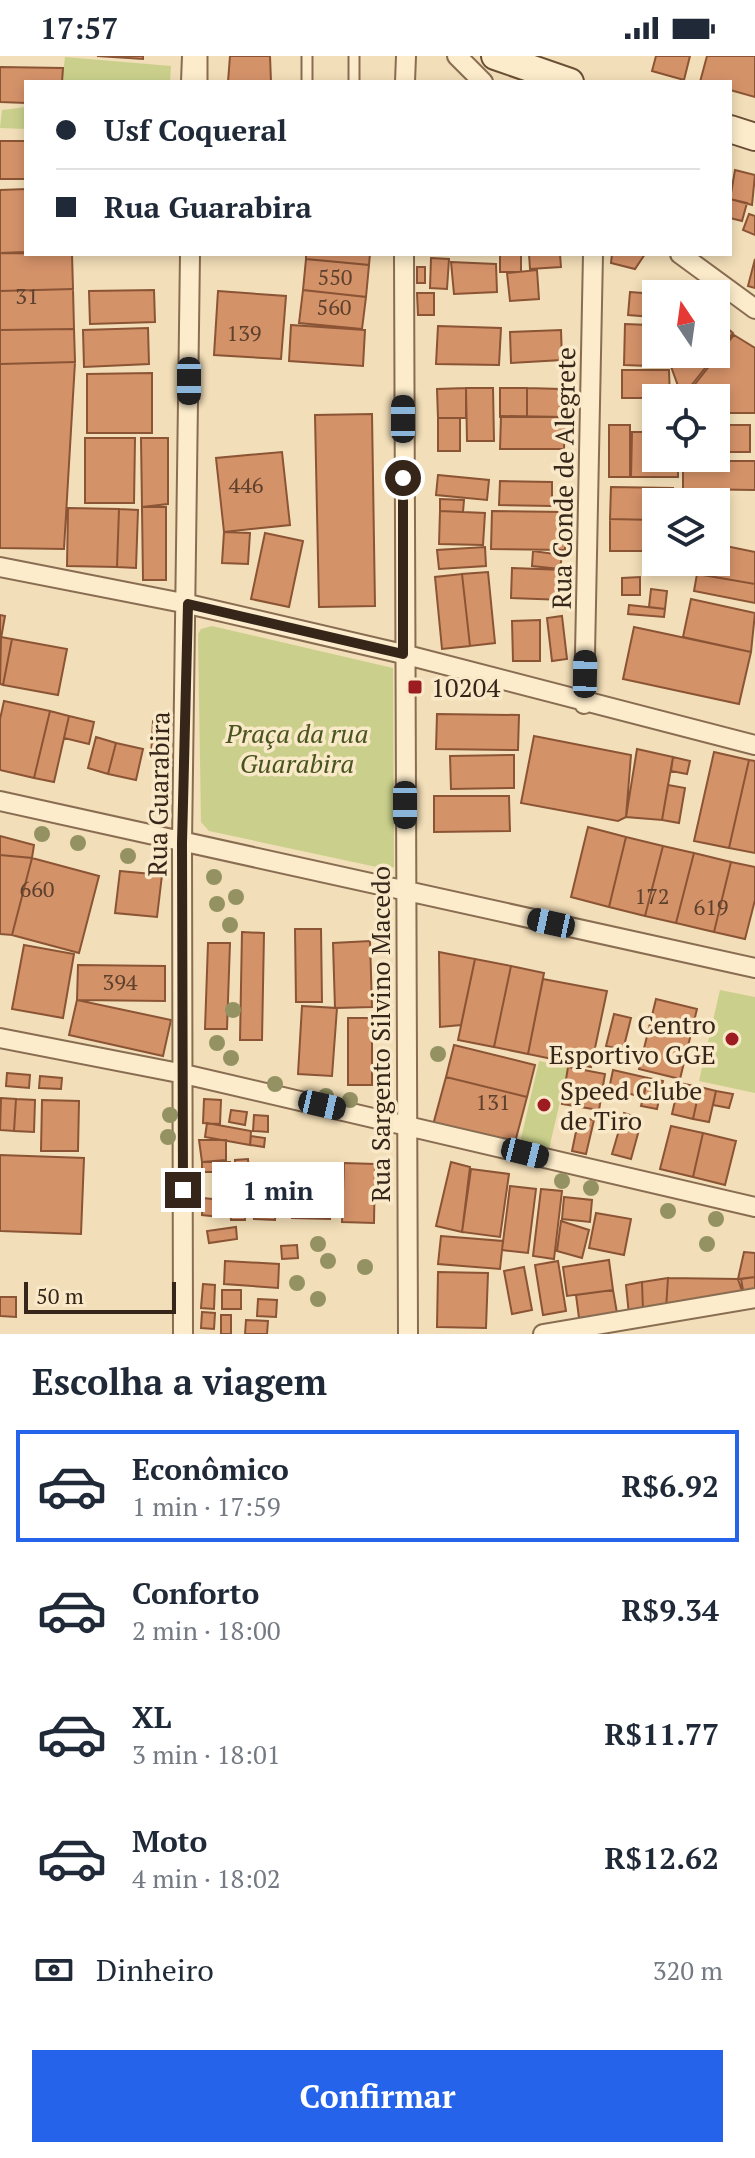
<!DOCTYPE html>
<html lang="pt">
<head>
<meta charset="utf-8">
<style>
	:root { --surface:#fff; --page:#f2f2f3; --text:#1f2937; --muted:#747a83; --line:#e0e1e3; --accent:#2563eb }
	body { margin:0; font-family:"PT Serif",serif; background:var(--page); color:var(--text); height:100vh; display:flex; flex-direction:column; font-size:30px; white-space:nowrap }
	* { box-sizing:border-box; margin:0 }
	p { font-size:26px; color:var(--muted) }
	.icon { flex:none; width:44px; height:44px; fill:none; stroke:currentColor; stroke-width:2; stroke-linecap:round; stroke-linejoin:round }
	.map { position:relative; height:1278px; overflow:hidden }
	.details { display:flex; flex-direction:column; background:var(--surface); flex:1 }
	.details>* { flex:none }
	.hud { position:absolute; left:24px; top:24px; width:708px; height:176px; border-radius:0px; box-shadow:0 4px 12px #0003; display:grid; align-content:center; height:176px; padding:0 32px; background:var(--surface) }
	.needle { width:52px; rotate:347deg }
	.buttons { position:absolute; left:642px; top:224px; display:grid; gap:16px }
	.buttons a { display:grid; place-items:center; width:88px; height:88px; border-radius:0px; background:var(--surface); box-shadow:0 4px 12px #0003; font-size:40px }
	.scale { position:absolute; left:24px; bottom:20px; width:152px; box-sizing:border-box; padding-left:8px; border:4px solid #362619; border-top:0; font-size:22px; line-height:28px; white-space:nowrap; color:#362619; -webkit-text-stroke:6px #f9e9c8; paint-order:stroke }
	.end { position:absolute; width:36px; height:36px; margin:-18px; border:10px solid #362619; background:#fff; box-shadow:0 0 0 4px #fff }
	.from { border-radius:50% }
	.bubble { position:absolute; height:56px; border-radius:0px; background:var(--surface); box-shadow:0 4px 12px #0003; font-size:26px; font-weight:800; line-height:56px; text-align:center }
	.car { position:absolute; width:24px; height:48px; margin:-24px -12px; border-radius:10px; box-shadow:0 0 6px 2px #0007; background:linear-gradient(#222 24%,#8ab4d8 0 40%,#222 0 76%,#8ab4d8 0 86%,#222 0) }
	.hud b { display:flex; align-items:center; gap:28px; height:76px; font-size:30px }
	.hud b+b { border-top:2px solid var(--line) }
	.hud i { width:20px; height:20px; background:var(--text) }
	ul { padding:0; list-style:none }
	li { display:flex; align-items:center; gap:24px; height:112px; margin:0 16px 12px; padding:0 16px; border:4px solid transparent; border-radius:0px }
	li div { flex:1 }
	li b { display:block; font-size:30px }
	li em { font-style:normal; font-weight:800 }
	li.current { border-color:var(--accent) }
	li>.icon { width:72px; height:72px; stroke-width:1.5 }
	h2 { padding:0 32px; font-size:36px; line-height:96px }
	.pay { display:flex; align-items:center; gap:20px; height:88px; padding:0 32px; font-size:30px }
	.pay p { margin-inline-start:auto }
	.action { display:flex; gap:16px; margin-top:auto; padding:16px 32px }
	.action a { flex:1; height:92px; border-radius:0px; background:var(--accent); color:#fff; font-size:32px; font-weight:800; line-height:92px; text-align:center }
	.status { display:flex; justify-content:space-between; align-items:center; height:56px; padding:0 40px; background:var(--surface); direction:ltr }
	.status svg { height:22px; fill:currentColor }
	.map>svg:first-child { display:block }
	.green { fill:#cad08b }
	.building { fill:#d49269; stroke:#8a5435; stroke-width:2 }
	.lines { fill:none; stroke-linecap:round; stroke-linejoin:round }
	.service-casing { stroke:#896d52; stroke-width:13 }
	.minor-casing { stroke:#896d52; stroke-width:22 }
	.secondary-casing { stroke:#6a4e35; stroke-width:30 }
	.service { stroke:#fceccb; stroke-width:9 }
	.minor { stroke:#fceccb; stroke-width:18 }
	.secondary { stroke:#fceccb; stroke-width:26 }
	.tree { fill:#949263 }
	.route { stroke:#362619; stroke-width:10 }
	.poi-dot { fill:#9d1c22; stroke:#f9e9c8; stroke-width:3 }
	.labels { text-anchor:middle; dominant-baseline:central; stroke-width:7; stroke-linejoin:round; paint-order:stroke }
	.number-label { font-size:22px; fill:#5e412d }
	.street-label { font-size:26px; fill:#362619; stroke:#f9e9c8 }
	.poi-label { font-size:26px; fill:#362619; stroke:#f9e9c8; text-anchor:start }
	.park-label { font-size:26px; font-style:italic; fill:#48541d; stroke:#f9e9c8 }
</style>
</head>
<body>
<div class="status"><b>17:57</b><svg viewBox="0 0 49 12"><path d="M0 12V9h3v3zM5 12V6h3v6zM10 12V3h3v9zM15 12V0h3v12zM26 1h20v11H26zM47 4h2v5h-2z"/></svg></div>
<div class="map">
<svg width="755" height="1278" viewBox="0 0 755 1278">
	<rect width="100%" height="100%" fill="#f2deb8"/>
	<!-- green -->
	<path class="green" d="M65,1L171,10L170,26H62Z
		M26,51V73L0,72L2,54Z
		M212,570L393,612L394,811L386,813L209,775L201,766L198,578L201,573Z
		M720,934L755,941V1037L699,1025Z
		M539,1005L568,1011L549,1093L520,1087Z"/>
	<!-- building -->
	<path class="building" d="M97,0H143V3Z
		M230,0H270L271,26H228Z
		M656,0H690L684,24L652,15Z
		M707,0H755V41L730,34V26H700Z
		M0,11L63,12L62,26H26V47L0,46Z
		M0,85H26V123H0Z
		M735,114L755,119L752,149L730,143Z
		M26,133V196L0,197V134Z
		M730,143L747,147L742,165L730,162Z
		M749,158L755,160V179L743,174Z
		M0,197L72,198L73,233L0,235Z
		M306,198H370L369,209L306,203Z
		M500,198H521V216H500Z
		M529,198H560L561,211L530,213Z
		M612,198H645L635,213L611,207Z
		M431,202L449,203L447,233L430,232Z
		M306,203L369,209L366,241L303,234Z
		M755,203V232L748,230Z
		M451,206L496,208L497,236L454,238Z
		M417,211H425V227H417Z
		M537,214L539,243L510,245L507,217Z
		M73,233L74,273L0,274V235Z
		M154,234L155,266L90,268L89,235Z
		M303,234L366,241L362,273L299,267Z
		M218,235L286,240L281,303L214,299Z
		M630,236L655,238L653,261L628,259Z
		M417,237H434V259H418Z
		M716,262L733,277L682,341L669,305L675,298H716Z
		M625,268L649,269V310L624,309Z
		M291,269L365,274L363,310L289,305Z
		M438,270L501,272L499,309L436,308Z
		M148,272L149,308L84,311L83,274Z
		M74,273L75,306L0,308V274Z
		M561,274L562,304L511,307L510,276Z
		M734,279L755,292V357H716V342H684Z
		M75,306L64,493L0,492V308Z
		M622,314H669L670,342H622Z
		M152,317V377H87V318Z
		M466,332V362H438L437,333Z
		M466,332H493L494,385H467Z
		M500,332H527V361H500Z
		M527,332L560,333V361H527Z
		M372,358L375,550L319,551L315,359Z
		M501,360L565,361L564,393H500Z
		M438,362H460V395H438Z
		M609,369H630V421H609Z
		M716,369H750V396H716Z
		M632,376H656V402H678V421H631Z
		M85,382H135L134,447H85Z
		M141,382H168V448L142,451Z
		M282,396L290,469L224,476L216,402Z
		M683,405H755V434L683,433Z
		M438,419L489,424L487,444L436,439Z
		M500,425L552,426V450L499,449Z
		M611,431L673,432L672,446H656V464L610,463Z
		M440,443L464,444L463,456L440,455Z
		M142,451H166V524H143Z
		M68,452L119,453L117,511L67,510Z
		M119,453L138,454L136,512L117,511Z
		M440,455L485,457L483,489L439,488Z
		M492,455L565,456V494L491,493Z
		M610,463L656,464V495H610Z
		M716,464L726,465L725,477L716,476Z
		M224,476L250,477L248,508L222,507Z
		M265,477L303,485L289,551L251,543Z
		M716,488L755,496V528L697,518L699,506H716Z
		M485,491L486,510L439,513L437,494Z
		M533,495L562,499L560,513L532,510Z
		M512,512L565,514L564,544L511,542Z
		M488,516L495,587L470,590L462,518Z
		M462,518L470,590L442,593L435,521Z
		M697,518L755,528V547L694,535Z
		M640,521V539H622V522Z
		M651,533L667,535L665,553L649,551Z
		M691,543L755,557L751,596L683,581Z
		M629,549L665,553L664,561L628,558Z
		M0,559L5,560L0,588Z
		M562,560L567,603L552,605L547,562Z
		M540,564V605H513L512,565Z
		M634,571L751,596L739,648L623,623Z
		M1,581L12,583L3,629L0,628Z
		M12,583L67,593L58,639L3,629Z
		M4,645L50,655L34,722L0,714V663Z
		M50,655L69,660L54,726L34,722Z
		M437,658L519,659L518,694L436,693Z
		M69,660L94,666L89,688L64,682Z
		M153,665L169,666L168,701L151,700Z
		M534,680L631,699L626,761L618,765L521,747Z
		M96,681L116,687L108,718L88,712Z
		M116,687L143,693L136,724L108,718Z
		M637,693L673,701L662,764L626,761Z
		M714,696L749,704L729,792L694,785Z
		M514,699V732L451,733L450,700Z
		M673,701L690,705L687,718L671,715Z
		M749,704L755,705V797L729,792Z
		M668,729L685,732L679,767L662,764Z
		M434,740H509L510,775L434,776Z
		M588,771L626,781L609,851L571,841Z
		M0,780L34,789L32,802L0,799Z
		M626,781L663,790L645,860L609,851Z
		M663,790L694,797L676,867L645,860Z
		M694,797L731,806L714,876L676,867Z
		M0,799L32,802L12,879L0,878Z
		M32,802L99,820L79,897L12,879Z
		M731,806L755,811V844L745,883L714,876Z
		M120,815L162,819L157,861L115,857Z
		M295,873H321L322,946H296Z
		M242,876L264,877L262,984H240Z
		M370,885L372,951L335,952L333,887Z
		M208,887H230L227,973H205Z
		M24,889L74,898L63,962L12,953Z
		M439,896L475,903L461,969L440,971Z
		M475,903L511,910L494,991L458,984Z
		M78,909L165,910V945L77,944Z
		M511,910L544,917L528,998L494,991Z
		M543,923L607,935L591,1011L528,998Z
		M656,943L697,953L680,1023L639,1013Z
		M77,944L171,964L163,1000L69,979Z
		M302,950L337,952L332,1020L298,1018Z
		M614,958L631,962L623,994L606,990Z
		M348,962H372V1029H348Z
		M454,989L535,1009L527,1041L446,1021Z
		M568,1011L605,1018L599,1054L562,1048Z
		M613,1014L648,1022L643,1041L609,1033Z
		M7,1017L30,1019L29,1032L6,1030Z
		M40,1020L62,1022L61,1033L39,1032Z
		M446,1021L527,1041L514,1090L433,1069Z
		M648,1022L663,1025L657,1053L641,1050Z
		M679,1027L700,1031L693,1063L672,1058Z
		M700,1031L716,1035L709,1066L693,1063Z
		M716,1035L733,1038L729,1052L713,1049Z
		M1,1042L16,1043L14,1075L0,1074Z
		M16,1043L35,1044L34,1076L14,1075Z
		M204,1043L221,1044L220,1068L203,1067Z
		M42,1044L79,1045L78,1095H41Z
		M231,1054L247,1056L245,1069L229,1066Z
		M624,1057L642,1063L631,1103L612,1098Z
		M254,1059L268,1060V1076L253,1075Z
		M579,1061L594,1064L586,1098L572,1095Z
		M207,1067L251,1075L250,1089L205,1081Z
		M671,1070L703,1077L693,1121L660,1113Z
		M703,1077L736,1085L725,1129L693,1121Z
		M251,1080L265,1082L264,1091L250,1089Z
		M199,1084H226V1104L202,1106Z
		M0,1099L84,1102L81,1178L0,1175Z
		M248,1103L249,1117L235,1118V1104Z
		M202,1106H230V1116H202Z
		M451,1106L470,1111L462,1176L436,1170Z
		M293,1107H331L330,1163L292,1162Z
		M344,1107L375,1108L374,1167L342,1166Z
		M471,1113L509,1118L500,1181L462,1176Z
		M264,1119L283,1120V1133L263,1132Z
		M240,1130H258V1141H240Z
		M510,1130L536,1133L528,1197L502,1194Z
		M541,1133L562,1135L554,1203L533,1200Z
		M564,1141L592,1144L590,1166L562,1163Z
		M203,1142L221,1144L220,1161L202,1159Z
		M244,1148L245,1164H231L230,1149Z
		M254,1152H275V1164L254,1163Z
		M596,1157L631,1163L624,1199L589,1192Z
		M561,1165L589,1174L582,1202L557,1195Z
		M236,1171L237,1183L209,1187L207,1175Z
		M441,1180L503,1185L500,1213L438,1208Z
		M297,1189L298,1202L282,1203L281,1190Z
		M744,1196L755,1197V1221L738,1223Z
		M609,1204L613,1234L567,1240L563,1211Z
		M225,1205L279,1208L278,1232L224,1228Z
		M558,1205L566,1255L543,1259L535,1209Z
		M524,1211L532,1254L512,1258L504,1215Z
		M438,1216L488,1217L486,1272L437,1271Z
		M755,1221V1238L744,1240L741,1223Z
		M668,1222L738,1223L744,1241L666,1253Z
		M668,1222L666,1253L643,1255L642,1226Z
		M642,1226L643,1255L629,1259L626,1229Z
		M203,1228L215,1229L214,1253L201,1252Z
		M222,1234H241V1253H222Z
		M613,1234L617,1257L579,1262L576,1239Z
		M0,1241H16V1261L0,1260Z
		M258,1243L277,1244L276,1261L257,1260Z
		M202,1256L215,1257L214,1273L201,1272Z
		M221,1259H231V1278H221Z
		M246,1264L268,1265L267,1278H245Z"/>
	<g class="lines">
		<!-- service casing -->
		<g class="service-casing">
			<path id="service" d="M202,0V26
				M307,0V26
				M354,0V26"/>
		</g>
		<!-- minor casing -->
		<g class="minor-casing">
			<path id="minor" d="M457,0L483,26
				M191,26L192,0
				M405,26L406,0
				M404,198L408,1278
				M680,198L755,253
				M0,511L188,548L403,598L755,689
				M584,648L593,198
				M0,745L755,912
				M0,982L184,1018L755,1151
				M183,1278L182,787L190,198
				M543,1278L755,1242"/>
		</g>
		<!-- secondary casing -->
		<g class="secondary-casing">
			<path id="secondary" d="M495,0L570,26
				M730,73L755,81"/>
		</g>
		<!-- service -->
		<use href="#service" class="service"/>
		<!-- minor -->
		<use href="#minor" class="minor"/>
		<!-- secondary -->
		<use href="#secondary" class="secondary"/>
	</g>
	<!-- trees -->
	<g class="tree">
		<circle cx="42" cy="778" r="8"/>
		<circle cx="78" cy="787" r="8"/>
		<circle cx="128" cy="800" r="8"/>
		<circle cx="214" cy="821" r="8"/>
		<circle cx="236" cy="841" r="8"/>
		<circle cx="217" cy="848" r="8"/>
		<circle cx="230" cy="869" r="8"/>
		<circle cx="233" cy="954" r="8"/>
		<circle cx="217" cy="987" r="8"/>
		<circle cx="438" cy="998" r="8"/>
		<circle cx="231" cy="1002" r="8"/>
		<circle cx="275" cy="1028" r="8"/>
		<circle cx="326" cy="1040" r="8"/>
		<circle cx="350" cy="1044" r="8"/>
		<circle cx="170" cy="1059" r="8"/>
		<circle cx="168" cy="1081" r="8"/>
		<circle cx="562" cy="1125" r="8"/>
		<circle cx="591" cy="1132" r="8"/>
		<circle cx="668" cy="1155" r="8"/>
		<circle cx="716" cy="1163" r="8"/>
		<circle cx="318" cy="1188" r="8"/>
		<circle cx="707" cy="1188" r="8"/>
		<circle cx="328" cy="1205" r="8"/>
		<circle cx="365" cy="1211" r="8"/>
		<circle cx="297" cy="1227" r="8"/>
		<circle cx="318" cy="1243" r="8"/>
	</g>
	<g class="lines">
		<!-- route -->
		<path class="route" d="M183,1134L182,787L188,548L403,598V422"/>
	</g>
	<!-- markers -->
	<g class="poi-dot">
		<rect x="407" y="623" width="16" height="16" rx="4"/>
		<circle cx="732" cy="983" r="8"/>
		<circle cx="544" cy="1049" r="8"/>
	</g>
	<g class="labels">
		<!-- number labels -->
		<g class="number-label">
			<text x="335" y="220">550</text>
			<text x="27" y="239">31</text>
			<text x="334" y="250">560</text>
			<text x="244" y="276">139</text>
			<text x="246" y="428">446</text>
			<text x="37" y="832">660</text>
			<text x="652" y="839">172</text>
			<text x="711" y="850">619</text>
			<text x="120" y="925">394</text>
			<text x="493" y="1045">131</text>
		</g>
		<!-- street labels -->
		<g class="street-label">
			<text transform="translate(563 422) rotate(-89)">Rua Conde de Alegrete</text>
			<text transform="translate(158 738) rotate(-89)">Rua Guarabira</text>
			<text transform="translate(380 978) rotate(-90)">Rua Sargento Silvino Macedo</text>
		</g>
		<!-- poi labels -->
		<g class="poi-label">
			<text x="431" y="631">10204</text>
			<text x="716" y="968" text-anchor="end">Centro<tspan x="716" dy="30">Esportivo GGE</tspan></text>
			<text x="560" y="1034">Speed Clube<tspan x="560" dy="30">de Tiro</tspan></text>
		</g>
		<!-- park labels -->
		<g class="park-label">
			<text x="297" y="677">Praça da rua<tspan x="297" dy="30">Guarabira</tspan></text>
		</g>
	</g>
</svg>
<div class="buttons">
<a><svg class="needle" viewBox="-14 -14 28 28"><path d="M0-13l5 13h-10z" fill="#e53935"/><path d="M0 13l5-13h-10z" fill="#747a83"/></svg></a>
<a><svg class="icon" aria-label="locate" viewBox="0 0 24 24"><circle cx="12" cy="12" r="6"/><path d="M12 2v4M12 18v4M2 12h4M18 12h4"/></svg></a>
<a><svg class="icon" aria-label="layers" viewBox="0 0 24 24"><path d="M12 4l9 5-9 5-9-5zM3 14l9 5 9-5"/></svg></a>
</div>
<div class="scale">50 m</div>
<i class="end from" style="left:403px;top:422px"></i>
<i class="end" style="left:183px;top:1134px"></i>
<div class="bubble" style="left:212px;top:1106px;width:132px">1 min</div>
<i class="car" style="left:189px;top:325px;rotate:180deg"></i>
<i class="car" style="left:403px;top:363px;rotate:0deg"></i>
<i class="car" style="left:585px;top:618px;rotate:1deg"></i>
<i class="car" style="left:405px;top:749px;rotate:180deg"></i>
<i class="car" style="left:551px;top:867px;rotate:282deg"></i>
<i class="car" style="left:322px;top:1049px;rotate:103deg"></i>
<i class="car" style="left:525px;top:1097px;rotate:104deg"></i>
<div class="hud">
<b><i class="from"></i>Usf Coqueral</b>
<b><i></i>Rua Guarabira</b>
</div>
</div>
<section class="details">
<h2>Escolha a viagem</h2>
<ul>
<li class="current"><svg class="icon" aria-label="car" viewBox="0 0 24 24"><path d="M5 17H2v-5l4-1 3-4h7l3 4 3 1v5h-3M9 17h6M6 11h13"/><circle cx="7" cy="17" r="2"/><circle cx="17" cy="17" r="2"/></svg><div><b>Econômico</b><p>1 min · 17:59</p></div><em>R$6.92</em></li>
<li><svg class="icon" aria-label="car" viewBox="0 0 24 24"><path d="M5 17H2v-5l4-1 3-4h7l3 4 3 1v5h-3M9 17h6M6 11h13"/><circle cx="7" cy="17" r="2"/><circle cx="17" cy="17" r="2"/></svg><div><b>Conforto</b><p>2 min · 18:00</p></div><em>R$9.34</em></li>
<li><svg class="icon" aria-label="car" viewBox="0 0 24 24"><path d="M5 17H2v-5l4-1 3-4h7l3 4 3 1v5h-3M9 17h6M6 11h13"/><circle cx="7" cy="17" r="2"/><circle cx="17" cy="17" r="2"/></svg><div><b>XL</b><p>3 min · 18:01</p></div><em>R$11.77</em></li>
<li><svg class="icon" aria-label="car" viewBox="0 0 24 24"><path d="M5 17H2v-5l4-1 3-4h7l3 4 3 1v5h-3M9 17h6M6 11h13"/><circle cx="7" cy="17" r="2"/><circle cx="17" cy="17" r="2"/></svg><div><b>Moto</b><p>4 min · 18:02</p></div><em>R$12.62</em></li>
</ul>
<div class="pay"><svg class="icon" aria-label="cash" viewBox="0 0 24 24"><path d="M3 7h18v10H3z"/><circle cx="12" cy="12" r="2"/></svg>Dinheiro<p>320 m</p></div>
<div class="action"><a>Confirmar</a></div>
</section>
</body>
</html>
